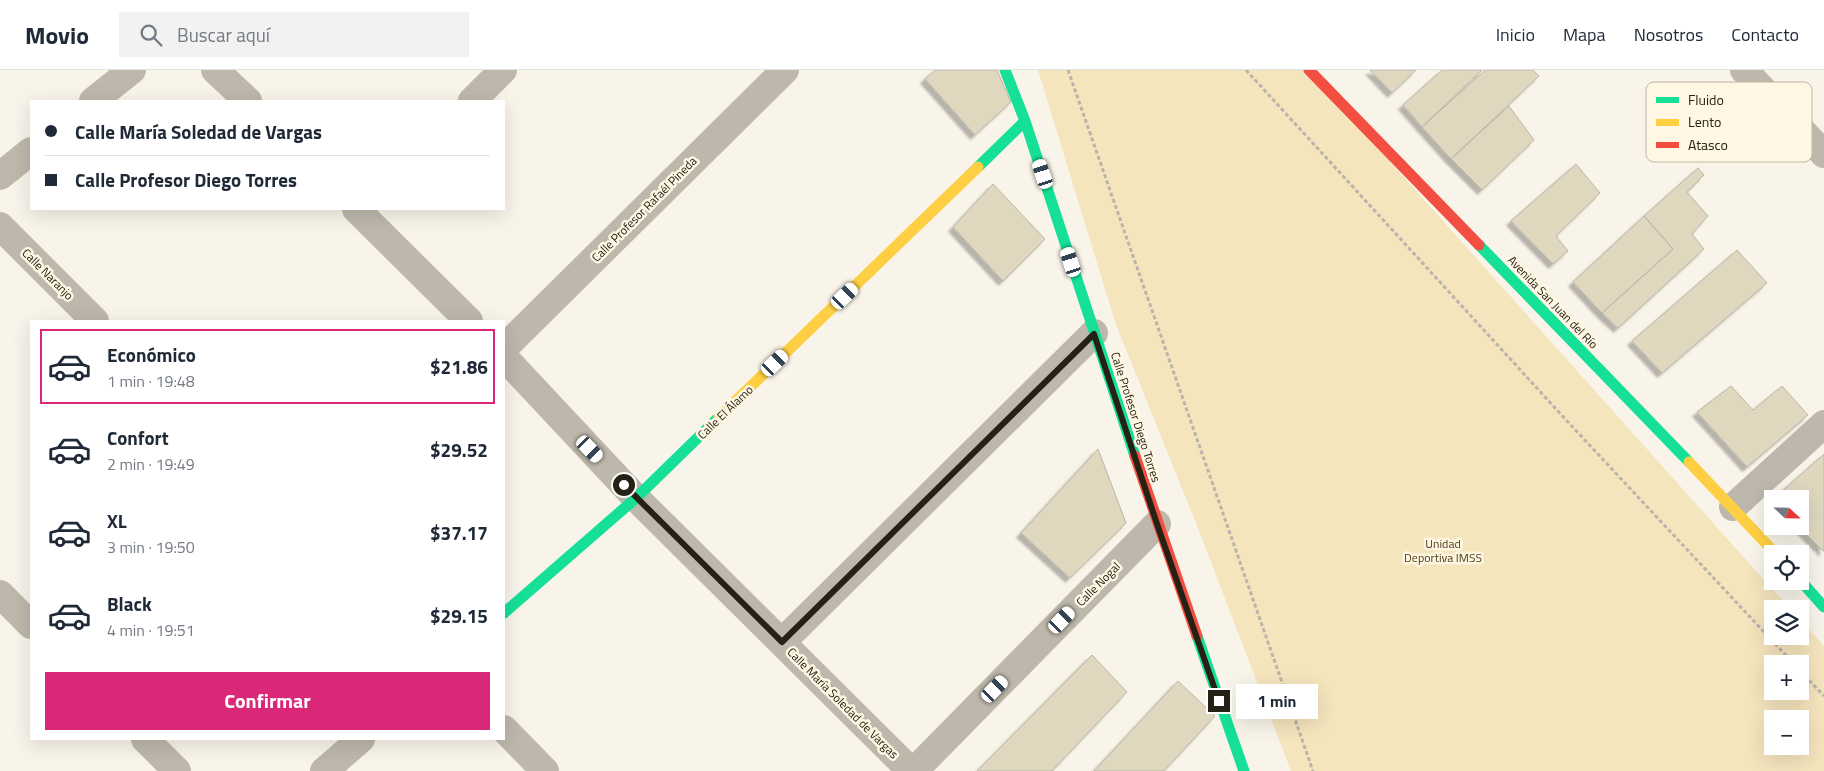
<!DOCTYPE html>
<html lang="es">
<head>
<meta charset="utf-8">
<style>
	:root { --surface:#fff; --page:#f2f2f3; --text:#1f2937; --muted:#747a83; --line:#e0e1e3; --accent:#db2777 }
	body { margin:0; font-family:"Titillium Web",sans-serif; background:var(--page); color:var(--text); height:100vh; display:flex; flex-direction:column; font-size:19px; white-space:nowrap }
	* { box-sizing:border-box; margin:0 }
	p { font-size:16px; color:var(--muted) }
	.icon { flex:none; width:28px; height:28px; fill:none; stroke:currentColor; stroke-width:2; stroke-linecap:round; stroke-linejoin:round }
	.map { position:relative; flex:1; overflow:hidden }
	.sheet { position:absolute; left:30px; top:250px; width:475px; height:420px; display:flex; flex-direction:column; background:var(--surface); border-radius:0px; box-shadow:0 5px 20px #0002 }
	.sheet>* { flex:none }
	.banner { position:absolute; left:30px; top:30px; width:475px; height:110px; border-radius:0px; box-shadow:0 5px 20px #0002; display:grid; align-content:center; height:110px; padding:0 15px; background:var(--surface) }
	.needle { width:32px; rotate:112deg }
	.fabs { position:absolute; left:1764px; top:420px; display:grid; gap:10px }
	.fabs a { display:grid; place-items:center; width:45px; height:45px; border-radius:0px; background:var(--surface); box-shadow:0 5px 20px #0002; font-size:25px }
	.end { position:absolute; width:22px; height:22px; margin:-11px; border:6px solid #262115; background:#fff; box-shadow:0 0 0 2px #fff }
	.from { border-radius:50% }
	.bubble { position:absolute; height:35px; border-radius:0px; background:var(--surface); box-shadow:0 5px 20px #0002; font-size:16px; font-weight:700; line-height:35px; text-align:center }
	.car { position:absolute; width:15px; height:30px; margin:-15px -8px; border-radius:6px; box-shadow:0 0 4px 1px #0007; background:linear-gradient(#fff 24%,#345 0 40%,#fff 0 76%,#345 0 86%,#fff 0) }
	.banner b { display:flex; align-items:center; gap:18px; height:48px; font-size:19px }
	.banner b+b { border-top:1px solid var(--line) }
	.banner i { width:12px; height:12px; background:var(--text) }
	ul { padding:9px 0 0; list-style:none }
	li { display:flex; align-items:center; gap:15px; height:75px; margin:0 10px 8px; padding:0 5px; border:2px solid transparent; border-radius:0px }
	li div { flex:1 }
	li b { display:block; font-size:19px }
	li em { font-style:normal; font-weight:700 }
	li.on { border-color:var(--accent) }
	li>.icon { width:45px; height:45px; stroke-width:1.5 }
	.primary-button { display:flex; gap:10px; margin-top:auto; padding:10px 15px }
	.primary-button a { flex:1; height:58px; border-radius:0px; background:var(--accent); color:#fff; font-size:20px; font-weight:700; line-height:58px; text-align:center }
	header { display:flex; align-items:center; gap:30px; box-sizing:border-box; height:70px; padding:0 25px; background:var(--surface); border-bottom:1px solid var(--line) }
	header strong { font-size:24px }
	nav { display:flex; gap:28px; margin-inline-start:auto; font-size:18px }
	.search { width:350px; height:45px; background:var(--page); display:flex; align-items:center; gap:12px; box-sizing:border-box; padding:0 18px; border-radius:0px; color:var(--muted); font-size:19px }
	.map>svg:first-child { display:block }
	.green { fill:#f5e5bd; fill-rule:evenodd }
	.building { fill:#e0d7bf; stroke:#bab5aa; filter:url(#shadow) }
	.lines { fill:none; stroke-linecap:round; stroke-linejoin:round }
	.path { stroke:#bab5ab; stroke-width:3; stroke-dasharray:4 2.5; stroke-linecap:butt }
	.street { stroke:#bdb8ab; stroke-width:28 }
	.fast { stroke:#16e098; stroke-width:11 }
	.slow { stroke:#ffcf43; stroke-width:11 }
	.jam { stroke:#f24e42; stroke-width:11 }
	.route { stroke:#262115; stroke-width:6 }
	.labels { text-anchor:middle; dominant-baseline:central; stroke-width:5; stroke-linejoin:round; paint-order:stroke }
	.street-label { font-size:12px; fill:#262115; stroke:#fff7e3 }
	.park-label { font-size:12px; fill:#4e4017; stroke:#fff7e3 }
	.key { fill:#fff7e3; stroke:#beb7a5; stroke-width:1 }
	.key-label { font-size:14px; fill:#262115 }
</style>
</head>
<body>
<header>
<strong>Movio</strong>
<div class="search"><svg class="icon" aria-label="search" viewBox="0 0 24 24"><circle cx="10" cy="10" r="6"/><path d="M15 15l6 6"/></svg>Buscar aquí</div>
<nav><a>Inicio</a><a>Mapa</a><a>Nosotros</a><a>Contacto</a></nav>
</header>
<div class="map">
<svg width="1824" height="701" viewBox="0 0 1824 701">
	<defs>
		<filter id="shadow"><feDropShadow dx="-4.5" dy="4.5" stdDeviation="1" flood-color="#0004"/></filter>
	</defs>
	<rect width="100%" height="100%" fill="#f9f4e9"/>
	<!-- green -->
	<path class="green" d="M1038,0H1308L1790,539H1772V566H1800V549L1824,576V701H1291L1196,453L1116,255ZM1772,594H1800V621H1772ZM1772,649H1800V676H1772Z"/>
	<!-- building -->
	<path class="building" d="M935,0H997L1011,32L975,65L925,9Z
		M1370,0H1416L1392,23Z
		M1442,0H1482L1422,57L1403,35Z
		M1485,0H1533L1539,6L1451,89L1422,57Z
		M1509,36L1534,70L1482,120L1451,89Z
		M1576,94L1600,123L1556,166L1568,181L1553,194L1511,151Z
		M1698,98L1704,105L1687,122L1708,146L1692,164L1704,179L1618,258L1602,243L1673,179L1644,146Z
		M993,114L1045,169L1003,211L953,157Z
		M1644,146L1673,179L1602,243L1573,212Z
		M1737,180L1767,213L1662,303L1632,271Z
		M1731,316L1753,340L1782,316L1808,345L1747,397L1697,342Z
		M1098,379L1126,453L1070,508L1021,463Z
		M1824,384V481H1823L1798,456H1800V429H1773Z
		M1092,585L1127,622L1052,701H977Z
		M1178,611L1215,646L1164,701H1094Z"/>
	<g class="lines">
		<!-- path -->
		<path class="path" d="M1068,0L1313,701
			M1246,0L1567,351L1794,594
			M1800,601L1824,626"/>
		<!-- street -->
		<path class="street" d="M215,0L248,31
			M1744,0L1824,84
			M93,31L132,0
			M472,31L503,0
			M0,106L31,81
			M356,139L469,251
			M0,156L95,251
			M504,278L785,0
			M504,287L636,428L911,701
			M1733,437L1824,354
			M0,524L31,555
			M782,572L1094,263
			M504,659L545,701
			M145,669L177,701
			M324,701L361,669
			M914,701L1157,454"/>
		<!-- fast -->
		<path class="fast" d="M1005,0L1025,51L1135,386
			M978,97L1025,51
			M1479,175L1689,392
			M1800,510L1824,537
			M504,543L636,428L719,347
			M1197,566L1244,701"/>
		<!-- slow -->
		<path class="slow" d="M719,347L978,97
			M1689,392L1776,484"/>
		<!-- jam -->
		<path class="jam" d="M1309,0L1479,175
			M1135,386L1197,566"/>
	</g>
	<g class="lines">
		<!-- route -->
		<path class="route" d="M624,415L782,572L1094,264L1157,454L1219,631"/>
	</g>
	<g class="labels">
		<!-- street labels -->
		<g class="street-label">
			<text transform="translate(644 139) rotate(-45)">Calle Profesor Rafaél Pineda</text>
			<text transform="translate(48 204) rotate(45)">Calle Naranjo</text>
			<text transform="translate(1553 232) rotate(46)">Avenida San Juan del Río</text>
			<text transform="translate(725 342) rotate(-44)">Calle El Álamo</text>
			<text transform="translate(1136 347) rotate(72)">Calle Profesor Diego Torres</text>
			<text transform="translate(1098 514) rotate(-45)">Calle Nogal</text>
			<text transform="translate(843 633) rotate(45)">Calle María Soledad de Vargas</text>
		</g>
		<!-- park labels -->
		<g class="park-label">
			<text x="1443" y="473">Unidad<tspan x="1443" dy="14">Deportiva IMSS</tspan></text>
		</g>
	</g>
	<!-- legend -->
	<rect x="1646" y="12" width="166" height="80" rx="8" class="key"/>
	<rect x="1656" y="27" width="23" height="6" fill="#16e098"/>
	<rect x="1656" y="49" width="23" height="7" fill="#ffcf43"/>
	<rect x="1656" y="72" width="23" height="6" fill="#f24e42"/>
	<g class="key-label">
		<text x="1688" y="35">Fluido</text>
		<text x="1688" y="57">Lento</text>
		<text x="1688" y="80">Atasco</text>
	</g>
</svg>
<div class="fabs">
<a><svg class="needle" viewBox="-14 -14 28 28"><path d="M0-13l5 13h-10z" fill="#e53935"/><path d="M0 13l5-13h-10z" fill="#747a83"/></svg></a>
<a><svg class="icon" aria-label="locate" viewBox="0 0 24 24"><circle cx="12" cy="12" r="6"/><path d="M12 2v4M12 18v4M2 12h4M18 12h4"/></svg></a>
<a><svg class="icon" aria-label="layers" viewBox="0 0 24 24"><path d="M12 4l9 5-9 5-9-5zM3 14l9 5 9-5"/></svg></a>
<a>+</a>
<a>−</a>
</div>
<i class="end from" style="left:624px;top:415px"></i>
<i class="end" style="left:1219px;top:631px"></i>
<div class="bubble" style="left:1236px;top:614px;width:82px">1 min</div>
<i class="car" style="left:1043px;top:104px;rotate:342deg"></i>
<i class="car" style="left:1071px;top:192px;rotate:342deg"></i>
<i class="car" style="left:845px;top:226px;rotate:46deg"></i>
<i class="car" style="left:775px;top:293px;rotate:46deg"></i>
<i class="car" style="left:590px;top:379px;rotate:136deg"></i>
<i class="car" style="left:1062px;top:550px;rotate:44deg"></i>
<i class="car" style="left:995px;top:619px;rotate:44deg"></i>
<div class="banner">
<b><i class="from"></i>Calle María Soledad de Vargas</b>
<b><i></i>Calle Profesor Diego Torres</b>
</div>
<section class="sheet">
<ul>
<li class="on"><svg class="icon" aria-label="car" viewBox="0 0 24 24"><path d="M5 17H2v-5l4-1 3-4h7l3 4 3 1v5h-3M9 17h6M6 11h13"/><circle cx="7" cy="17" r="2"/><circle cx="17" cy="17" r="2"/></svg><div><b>Económico</b><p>1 min · 19:48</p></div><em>$21.86</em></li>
<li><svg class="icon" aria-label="car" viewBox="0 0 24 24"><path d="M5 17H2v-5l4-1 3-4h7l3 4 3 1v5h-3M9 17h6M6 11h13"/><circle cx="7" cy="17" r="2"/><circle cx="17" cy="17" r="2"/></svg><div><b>Confort</b><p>2 min · 19:49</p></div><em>$29.52</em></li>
<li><svg class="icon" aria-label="car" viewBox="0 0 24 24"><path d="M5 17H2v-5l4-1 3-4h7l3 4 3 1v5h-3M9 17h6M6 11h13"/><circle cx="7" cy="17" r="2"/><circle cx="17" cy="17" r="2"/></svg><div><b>XL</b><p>3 min · 19:50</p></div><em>$37.17</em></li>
<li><svg class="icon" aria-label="car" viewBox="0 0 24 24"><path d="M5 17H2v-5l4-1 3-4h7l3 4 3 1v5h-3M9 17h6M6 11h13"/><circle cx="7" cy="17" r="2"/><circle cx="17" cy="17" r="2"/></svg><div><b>Black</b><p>4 min · 19:51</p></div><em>$29.15</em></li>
</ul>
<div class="primary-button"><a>Confirmar</a></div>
</section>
</div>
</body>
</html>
